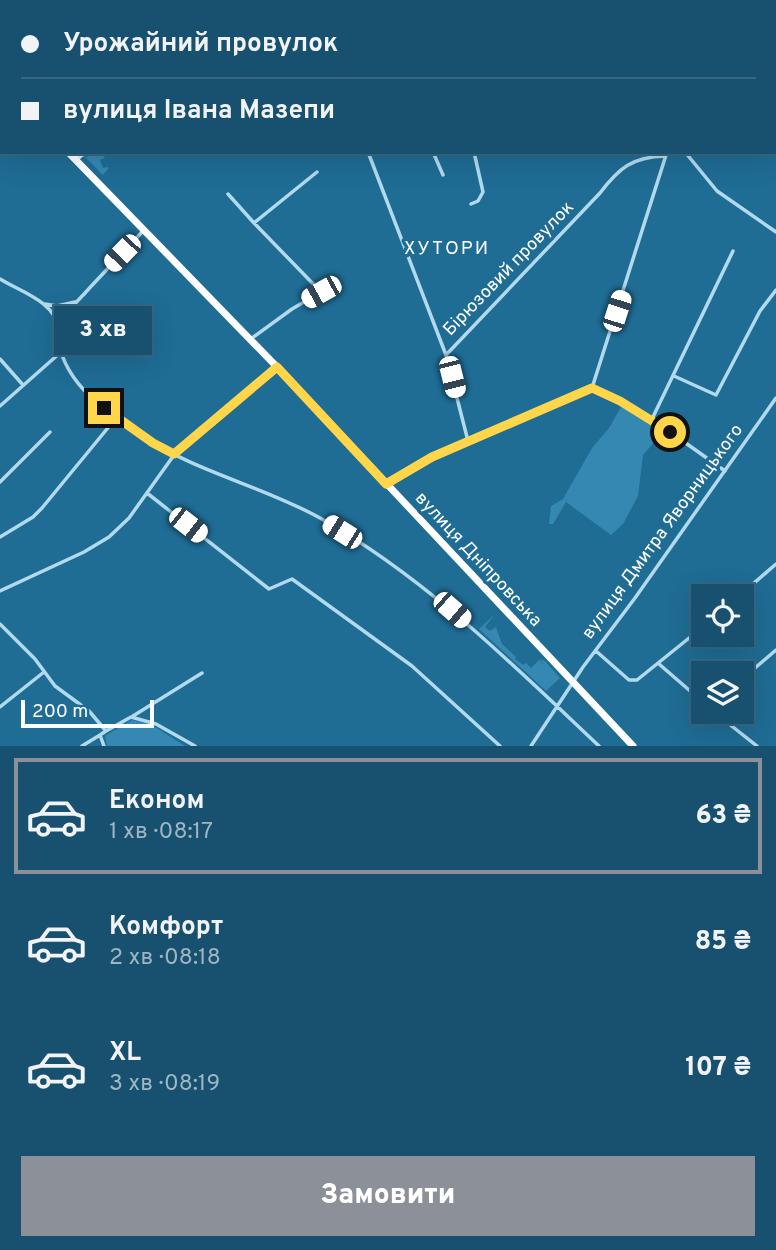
<!DOCTYPE html>
<html lang="uk">
<head>
<meta charset="utf-8">
<style>
	:root { --surface:#17516f; --page:#205774; --text:#f1f3f6; --muted:#9eb5c3; --line:#366882; --accent:#8c9099 }
	body { margin:0; font-family:Overpass,sans-serif; background:var(--page); color:var(--text); height:100vh; display:flex; flex-direction:column; font-size:26px; white-space:nowrap }
	* { box-sizing:border-box; margin:0 }
	p { font-size:23px; color:var(--muted) }
	.icon { flex:none; width:38px; height:38px; fill:none; stroke:currentColor; stroke-width:2; stroke-linecap:round; stroke-linejoin:round }
	.map { position:relative; height:746px; overflow:hidden }
	.panel { display:flex; flex-direction:column; background:var(--surface); flex:1 }
	.panel>* { flex:none }
	.hud { position:absolute; left:0px; top:0px; width:777px; height:154px; box-shadow:0 7px 28px #0002,0 0 0 2px var(--line); display:grid; align-content:center; height:154px; padding:0 21px; background:var(--surface) }
	.tools { position:absolute; left:691px; top:584px; display:grid; gap:14px }
	.tools a { display:grid; place-items:center; width:63px; height:63px; border-radius:0px; background:var(--surface); box-shadow:0 7px 28px #0002,0 0 0 2px var(--line); font-size:35px }
	.scale { position:absolute; left:21px; bottom:18px; width:133px; box-sizing:border-box; padding-left:7px; border:4px solid #fff; border-top:0; font-size:19px; line-height:24px; white-space:nowrap; color:#fff; -webkit-text-stroke:5px #1f6c94; paint-order:stroke }
	.end { position:absolute; width:32px; height:32px; margin:-16px; border:9px solid #ffd54a; background:#111; box-shadow:0 0 0 4px #111 }
	.from { border-radius:50% }
	.bubble { position:absolute; height:49px; border-radius:0px; background:var(--surface); box-shadow:0 7px 28px #0002,0 0 0 2px var(--line); font-size:23px; font-weight:800; line-height:49px; text-align:center }
	.car { position:absolute; width:21px; height:42px; margin:-21px -10px; border-radius:9px; box-shadow:0 0 5px 2px #0007; background:linear-gradient(#fff 24%,#345 0 40%,#fff 0 76%,#345 0 86%,#fff 0) }
	.hud b { display:flex; align-items:center; gap:24px; height:66px; font-size:26px }
	.hud b+b { border-top:2px solid var(--line) }
	.hud i { width:18px; height:18px; background:var(--text) }
	ul { padding:12px 0 0; list-style:none }
	li { display:flex; align-items:center; gap:21px; height:116px; margin:0 14px 10px; padding:0 7px; border:4px solid transparent; border-radius:0px }
	li div { flex:1 }
	li b { display:block; font-size:26px }
	li em { font-style:normal; font-weight:800 }
	li.active { border-color:var(--accent) }
	li>.icon { width:63px; height:63px; stroke-width:1.5 }
	.primary-button { display:flex; gap:14px; margin-top:auto; padding:14px 21px }
	.primary-button a { flex:1; height:80px; border-radius:0px; background:var(--accent); color:#fff; font-size:28px; font-weight:800; line-height:80px; text-align:center }
	.map>svg:first-child { display:block }
	.green { fill:#3488b2 }
	.lines { fill:none; stroke-linecap:round; stroke-linejoin:round }
	.street { stroke:#b2daee; stroke-width:3.5 }
	.secondary { stroke:#dff1fa; stroke-width:5 }
	.highway { stroke:#fff; stroke-width:7 }
	.route { stroke:#ffd54a; stroke-width:9 }
	.labels { text-anchor:middle; dominant-baseline:central; stroke-width:7; stroke-linejoin:round; paint-order:stroke }
	.street-label { font-size:18px; fill:#fff; stroke:#1f6c94 }
	.neighbourhood-label { font-size:19px; letter-spacing:2px; fill:#fff; stroke:#1f6c94 }
</style>
</head>
<body>
<div class="map">
<svg width="776" height="746" viewBox="0 0 776 746">
	<rect width="100%" height="100%" fill="#1f6c94"/>
	<!-- green -->
	<path class="green" d="M101,154L105,158L100,160L103,168L108,167V169L103,175L85,157Z
		M621,407L650,420L663,432L643,455L638,496L623,524L611,535L566,502L553,524H549L551,506L563,499L592,448L609,428Z
		M495,614L485,627L490,631L496,627L502,644L516,657L515,659L523,665L526,663L531,668L539,660L547,668L539,659L545,661L560,678L546,691L479,629Z
		M132,720L152,725L185,746H107L105,736Z"/>
	<g class="lines">
		<!-- street -->
		<path class="street" d="M609,0V2
			M625,0L629,2
			M306,2L308,1
			M775,41H776
			M775,69L776,70
			M368,152L446,355L600,193C619,168 632,157 665,156
			M433,152L443,175
			M685,152L717,191L776,232
			M774,152L776,154
			M228,194L254,223L317,172
			M471,204L478,201L483,192L474,152
			M143,231C124,252 104,272 85,293C77,302 66,311 61,322C58,329 58,335 59,343C66,385 108,413 141,435C195,472 263,486 320,518C426,578 511,663 599,746
			M0,279C19,291 56,302 58,328
			M45,304L57,306L75,302
			M252,338L292,309L321,292L254,223
			M446,355L468,441
			M0,359L23,385
			M674,376L716,395L760,311L776,290
			M592,388L652,419L725,471
			M0,406L61,352
			M652,419L733,251
			M0,482L50,432
			M387,483L432,457L592,388L667,152
			M147,493L269,589L292,579L412,666L500,746
			M0,537L33,517L42,508L116,418
			M0,591L84,552L109,537L129,518L174,455L277,368
			M738,597L776,564
			M0,624L35,659L55,686L89,711L106,731L100,735L104,746
			M596,651L629,680H637L704,626
			M659,664L704,703
			M755,668L776,650
			M0,707L44,672
			M714,712L757,746
			M133,716L202,673
			M106,731L131,717L156,724L195,746
			M82,746L100,735
			M531,746L583,667L635,598L776,398"/>
		<!-- secondary -->
		<path class="secondary" d="M688,2L696,0
			M75,160L82,154L95,152"/>
		<!-- highway -->
		<path class="highway" d="M0,83L2,85
			M68,152L277,367L633,746"/>
	</g>
	<g class="lines">
		<!-- route -->
		<path class="route" d="M104,408L153,443L174,454L277,367L386,484L432,457L592,388L620,401L670,432"/>
	</g>
	<g class="labels">
		<!-- street labels -->
		<g class="street-label">
			<text transform="translate(509 269) rotate(-46)">Бірюзовий провулок</text>
			<text transform="translate(663 532) rotate(-54)">вулиця Дмитра Яворницького</text>
			<text transform="translate(478 560) rotate(47)">вулиця Дніпровська</text>
		</g>
		<!-- neighbourhood labels -->
		<g class="neighbourhood-label">
			<text x="447" y="249">ХУТОРИ</text>
		</g>
	</g>
</svg>
<div class="tools">
<a><svg class="icon" aria-label="locate" viewBox="0 0 24 24"><circle cx="12" cy="12" r="6"/><path d="M12 2v4M12 18v4M2 12h4M18 12h4"/></svg></a>
<a><svg class="icon" aria-label="layers" viewBox="0 0 24 24"><path d="M12 4l9 5-9 5-9-5zM3 14l9 5 9-5"/></svg></a>
</div>
<div class="scale">200 m</div>
<i class="end from" style="left:670px;top:432px"></i>
<i class="end" style="left:104px;top:408px"></i>
<div class="bubble" style="left:54px;top:306px;width:98px">3 хв</div>
<i class="car" style="left:122px;top:253px;rotate:224deg"></i>
<i class="car" style="left:321px;top:292px;rotate:241deg"></i>
<i class="car" style="left:617px;top:311px;rotate:18deg"></i>
<i class="car" style="left:452px;top:377px;rotate:166deg"></i>
<i class="car" style="left:188px;top:525px;rotate:128deg"></i>
<i class="car" style="left:342px;top:532px;rotate:302deg"></i>
<i class="car" style="left:452px;top:610px;rotate:131deg"></i>
<div class="hud">
<b><i class="from"></i>Урожайний провулок</b>
<b><i></i>вулиця Івана Мазепи</b>
</div>
</div>
<section class="panel">
<ul>
<li class="active"><svg class="icon" aria-label="car" viewBox="0 0 24 24"><path d="M5 17H2v-5l4-1 3-4h7l3 4 3 1v5h-3M9 17h6M6 11h13"/><circle cx="7" cy="17" r="2"/><circle cx="17" cy="17" r="2"/></svg><div><b>Економ</b><p>1 хв · 08:17</p></div><em>63 ₴</em></li>
<li><svg class="icon" aria-label="car" viewBox="0 0 24 24"><path d="M5 17H2v-5l4-1 3-4h7l3 4 3 1v5h-3M9 17h6M6 11h13"/><circle cx="7" cy="17" r="2"/><circle cx="17" cy="17" r="2"/></svg><div><b>Комфорт</b><p>2 хв · 08:18</p></div><em>85 ₴</em></li>
<li><svg class="icon" aria-label="car" viewBox="0 0 24 24"><path d="M5 17H2v-5l4-1 3-4h7l3 4 3 1v5h-3M9 17h6M6 11h13"/><circle cx="7" cy="17" r="2"/><circle cx="17" cy="17" r="2"/></svg><div><b>XL</b><p>3 хв · 08:19</p></div><em>107 ₴</em></li>
</ul>
<div class="primary-button"><a>Замовити</a></div>
</section>
</body>
</html>
